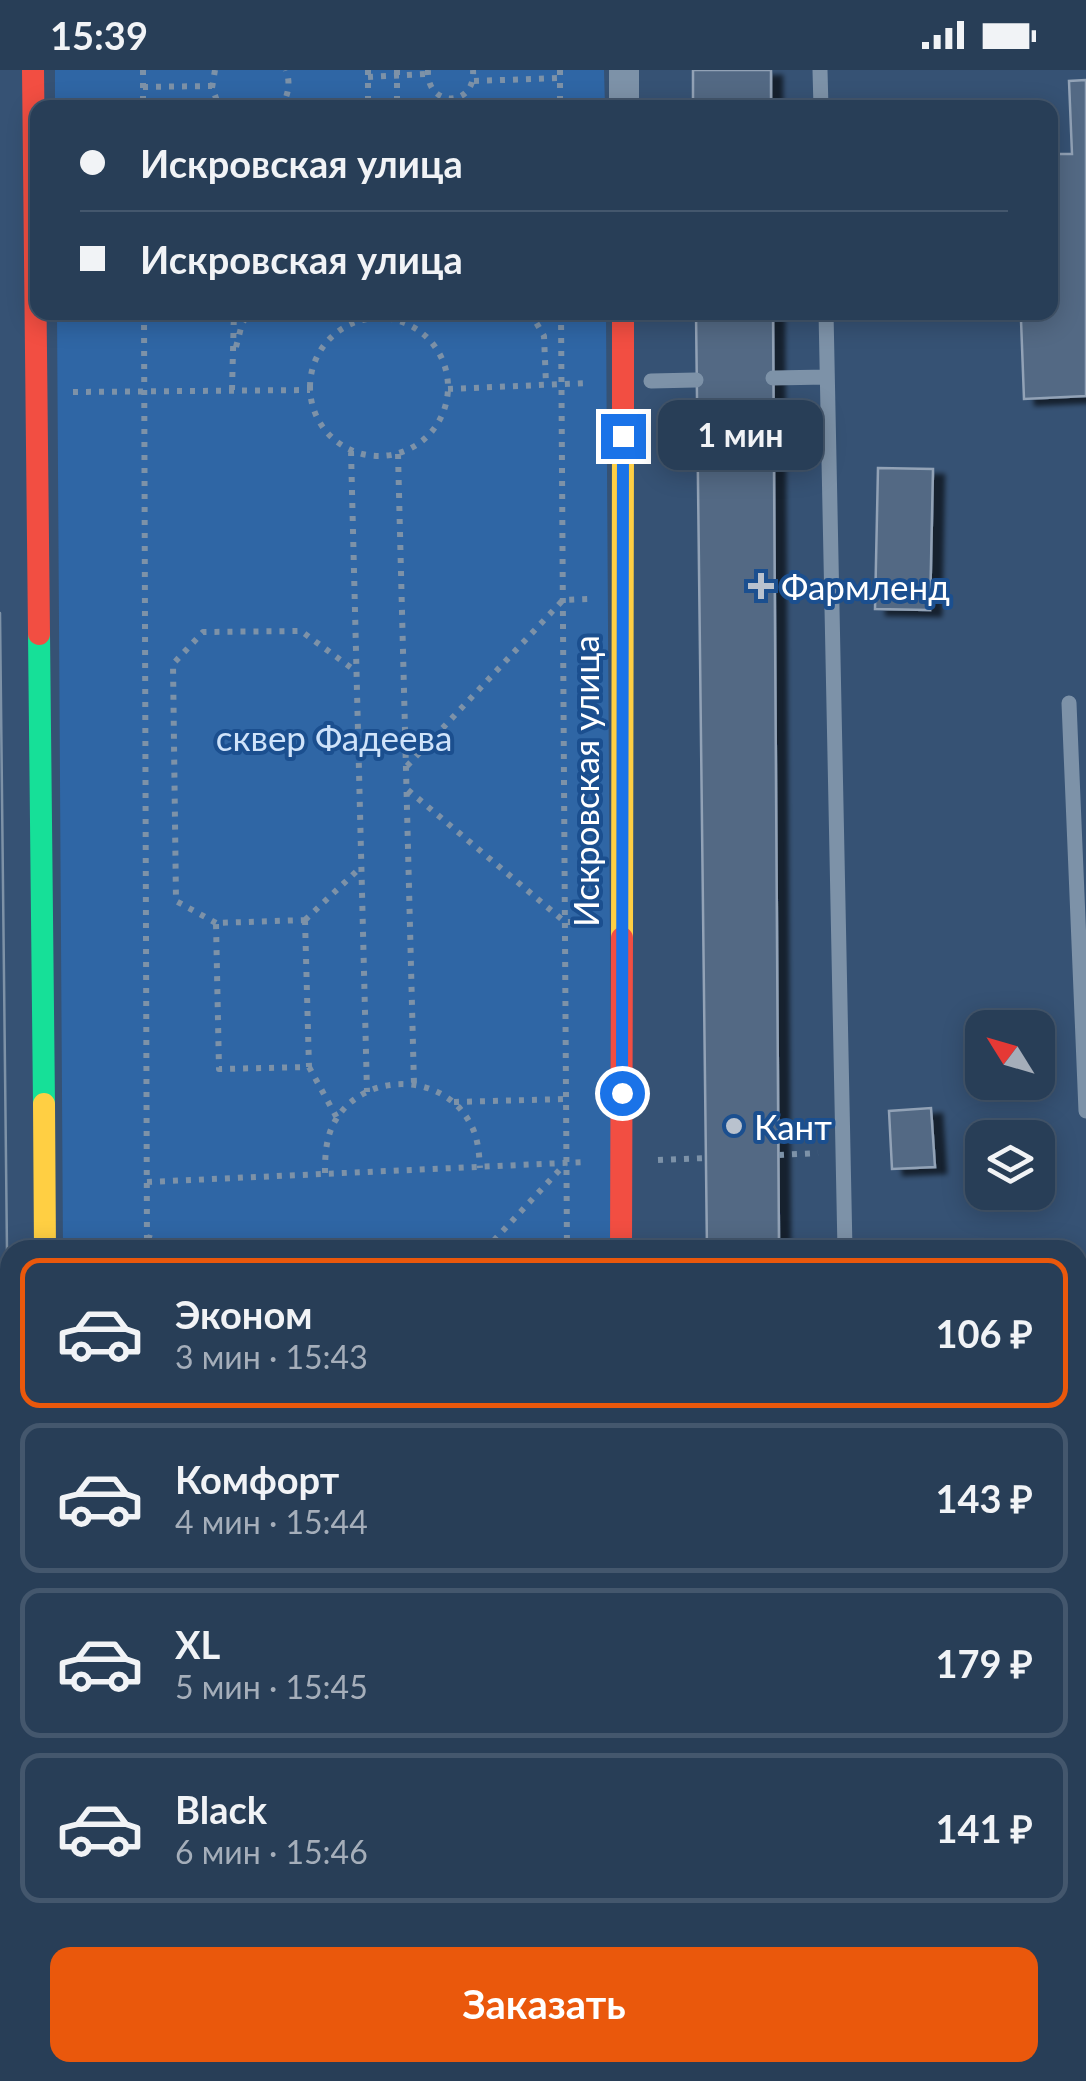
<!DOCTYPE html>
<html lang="ru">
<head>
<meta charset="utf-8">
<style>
	:root { --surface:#283e57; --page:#30455d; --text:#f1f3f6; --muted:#a5aeba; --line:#44576d; --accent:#ea580c }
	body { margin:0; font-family:Lato,sans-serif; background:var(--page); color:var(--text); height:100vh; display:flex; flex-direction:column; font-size:38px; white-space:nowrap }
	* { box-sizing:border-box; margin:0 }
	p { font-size:32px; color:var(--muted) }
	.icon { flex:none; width:55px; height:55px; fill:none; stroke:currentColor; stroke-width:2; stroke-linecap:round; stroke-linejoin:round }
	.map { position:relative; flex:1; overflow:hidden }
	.sheet { position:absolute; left:0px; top:1170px; width:1088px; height:842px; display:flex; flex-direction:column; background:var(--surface); border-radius:30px 30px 0 0; box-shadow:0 5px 25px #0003,0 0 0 2px var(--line) }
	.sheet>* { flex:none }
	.banner { position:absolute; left:30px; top:30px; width:1028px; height:220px; border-radius:20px; box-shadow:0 5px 25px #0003,0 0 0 2px var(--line); display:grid; align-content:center; height:220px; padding:0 50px; background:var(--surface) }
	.needle { width:65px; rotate:307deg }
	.buttons { position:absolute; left:965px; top:940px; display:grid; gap:20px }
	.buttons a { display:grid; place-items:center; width:90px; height:90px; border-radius:20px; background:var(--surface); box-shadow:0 5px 25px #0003,0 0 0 2px var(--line); font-size:50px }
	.end { position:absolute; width:45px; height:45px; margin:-22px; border:12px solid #1a73e8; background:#fff; box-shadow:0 0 0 5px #fff }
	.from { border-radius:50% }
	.bubble { position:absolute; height:70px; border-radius:20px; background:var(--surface); box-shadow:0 5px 25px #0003,0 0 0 2px var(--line); font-size:32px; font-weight:700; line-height:70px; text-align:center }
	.banner b { display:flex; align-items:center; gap:35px; height:95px; font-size:38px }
	.banner b+b { border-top:2px solid var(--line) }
	.banner i { width:25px; height:25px; background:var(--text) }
	ul { padding:18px 0 0; list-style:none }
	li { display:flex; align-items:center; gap:30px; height:150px; margin:0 20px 15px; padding:0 30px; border:5px solid var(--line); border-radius:20px }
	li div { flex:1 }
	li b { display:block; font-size:38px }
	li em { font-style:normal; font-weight:700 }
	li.on { border-color:var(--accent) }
	li>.icon { width:90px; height:90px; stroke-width:1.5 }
	.cta { display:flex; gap:20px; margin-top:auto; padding:20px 50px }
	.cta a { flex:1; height:115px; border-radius:20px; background:var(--accent); color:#fff; font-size:40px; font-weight:700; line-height:115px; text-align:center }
	.status { display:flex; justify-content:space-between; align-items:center; height:70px; padding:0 50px; background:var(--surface); direction:ltr }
	.status svg { height:28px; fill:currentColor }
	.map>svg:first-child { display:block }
	.green { fill:#2f66a5 }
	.building { fill:#526984; stroke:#92a2b6; stroke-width:2.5; filter:url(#shadow) }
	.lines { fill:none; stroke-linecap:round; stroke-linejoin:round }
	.path { stroke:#7d92a8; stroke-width:6; stroke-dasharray:5 8; stroke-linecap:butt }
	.lane { stroke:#7d92a8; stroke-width:15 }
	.street { stroke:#7d92a8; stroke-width:30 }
	.fast { stroke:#16e098; stroke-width:22 }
	.slow { stroke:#ffcf43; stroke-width:22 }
	.jam { stroke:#f24e42; stroke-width:22 }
	.tram { stroke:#7e92a7; stroke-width:2.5 }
	.route { stroke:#1a73e8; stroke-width:12 }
	.poi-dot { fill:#b9c2ce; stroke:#1b4f8f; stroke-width:4 }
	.labels { text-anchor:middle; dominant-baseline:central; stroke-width:8; stroke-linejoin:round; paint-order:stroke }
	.poi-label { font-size:35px; fill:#fff; stroke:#1b4f8f; text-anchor:start }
	.park-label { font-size:35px; fill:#cfe3fa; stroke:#1b4f8f }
	.street-label { font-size:35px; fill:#fff; stroke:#1b4f8f }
</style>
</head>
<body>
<div class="status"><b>15:39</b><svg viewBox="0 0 49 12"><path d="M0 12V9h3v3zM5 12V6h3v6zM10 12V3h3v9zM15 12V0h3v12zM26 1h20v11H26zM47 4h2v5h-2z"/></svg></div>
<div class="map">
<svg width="1086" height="2011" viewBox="0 0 1086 2011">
	<defs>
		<filter id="shadow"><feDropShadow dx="11" dy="6" stdDeviation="2.5" flood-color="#0009"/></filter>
	</defs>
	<rect width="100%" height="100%" fill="#365274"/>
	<!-- green -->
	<path class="green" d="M55,0H604L605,37H55Z
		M57,243H606L612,1180H63Z"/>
	<!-- building -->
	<path class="building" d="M693,0H771V38H693Z
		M1086,10V326L1024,329L1021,250L1044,249L1043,242H1050V84H1072L1069,11Z
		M696,242H773L779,1180H707Z
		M878,398L933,399L930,540L875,539Z
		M931,1038L935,1097L892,1099L889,1041Z
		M1078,1694H1086V1768H1078Z
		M251,2002H608V2011H251Z
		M730,2002H1035V2011H731Z"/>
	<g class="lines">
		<!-- path -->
		<path class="path" d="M143,0V38
			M215,0L212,18L220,38
			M368,0V38
			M397,0V38
			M428,0C426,38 476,38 473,0
			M560,0V38
			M368,7L427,4
			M474,11L560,8
			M143,17L212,16
			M281,38C288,25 291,14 286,0
			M144,242L147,1180
			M530,242L544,266L546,314
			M561,242L567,1180
			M310 317a69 69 0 1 1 138 0a69 69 0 1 1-138 0Z
			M236,277L242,254L249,242
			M448,319L587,313
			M232,320L234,242
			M73,322L310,320
			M351,381L367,1022
			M398,384L414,1015
			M407,696L563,530L588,529
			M408,720L565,852H587
			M305,850L309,997L219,999L216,853Z
			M305,850L361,797
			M216,853L176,831L173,594L203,562L301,561L357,602
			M309,997L337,1048
			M454,1032L566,1029
			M779,1085L818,1083
			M658,1090L706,1088
			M325,1103C325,1084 326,1067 335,1051C364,1001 443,1002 470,1053C478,1067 479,1082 480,1098
			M147,1112L585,1092
			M147,1167L189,1180
			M485,1180L565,1094
			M1078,1775H1086
			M0,1834H10
			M0,1963H10
			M119,2002V2011"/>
		<!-- lane -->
		<path class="lane" d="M820,0L821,38
			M826,242L845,1180
			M773,308L827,307
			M651,311L696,310
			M1069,633L1086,1041
			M1063,2002L1064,2011"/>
		<!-- street -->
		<path class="street" d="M624,38V0"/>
		<!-- fast -->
		<path class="fast" d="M39,564L44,1034
			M49,2002V2011"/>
		<!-- slow -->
		<path class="slow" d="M622,868L623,374
			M44,1034L45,1180
			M1078,1837L1086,1836
			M0,1891L10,1890"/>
		<!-- jam -->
		<path class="jam" d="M33,0L39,564
			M623,374V242
			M621,1180L622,868"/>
		<!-- tram -->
		<path class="tram" d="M0,543L10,1454
			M12,2002V2011"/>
	</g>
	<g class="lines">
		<!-- route -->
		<path class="route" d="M622,1023L623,366"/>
	</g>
	<!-- markers -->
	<g class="poi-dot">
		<path d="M756 501h10v10h10v10h-10v10h-10v-10h-10v-10h10z"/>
		<circle cx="734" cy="1056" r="10"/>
	</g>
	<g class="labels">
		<!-- poi labels -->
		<g class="poi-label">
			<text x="781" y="516">Фармленд</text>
			<text x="754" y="1056">Кант</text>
		</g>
		<!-- park labels -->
		<g class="park-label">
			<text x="334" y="667">сквер Фадеева</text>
		</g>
		<!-- street labels -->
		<g class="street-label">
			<text transform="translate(585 711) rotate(-90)">Искровская улица</text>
		</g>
	</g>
</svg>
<div class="buttons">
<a><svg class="needle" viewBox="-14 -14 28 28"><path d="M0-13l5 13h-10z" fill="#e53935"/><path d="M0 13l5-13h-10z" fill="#a5aeba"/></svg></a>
<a><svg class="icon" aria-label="layers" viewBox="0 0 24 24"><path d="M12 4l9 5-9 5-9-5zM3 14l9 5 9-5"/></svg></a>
</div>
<i class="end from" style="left:622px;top:1023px"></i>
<i class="end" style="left:623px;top:366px"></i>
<div class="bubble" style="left:658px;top:330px;width:165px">1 мин</div>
<div class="banner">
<b><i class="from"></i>Искровская улица</b>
<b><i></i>Искровская улица</b>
</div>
<section class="sheet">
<ul>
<li class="on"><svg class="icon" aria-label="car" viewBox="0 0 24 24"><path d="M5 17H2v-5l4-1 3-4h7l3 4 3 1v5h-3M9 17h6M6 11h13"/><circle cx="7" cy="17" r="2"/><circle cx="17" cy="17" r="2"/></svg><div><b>Эконом</b><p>3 мин · 15:43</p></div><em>106 ₽</em></li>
<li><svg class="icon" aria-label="car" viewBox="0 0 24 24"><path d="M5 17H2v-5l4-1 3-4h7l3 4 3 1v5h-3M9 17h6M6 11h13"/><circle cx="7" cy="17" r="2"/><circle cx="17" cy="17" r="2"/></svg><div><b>Комфорт</b><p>4 мин · 15:44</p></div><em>143 ₽</em></li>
<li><svg class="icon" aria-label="car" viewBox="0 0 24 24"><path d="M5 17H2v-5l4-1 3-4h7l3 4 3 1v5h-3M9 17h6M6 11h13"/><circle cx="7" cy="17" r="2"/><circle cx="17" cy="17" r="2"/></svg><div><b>XL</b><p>5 мин · 15:45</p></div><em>179 ₽</em></li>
<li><svg class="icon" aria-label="car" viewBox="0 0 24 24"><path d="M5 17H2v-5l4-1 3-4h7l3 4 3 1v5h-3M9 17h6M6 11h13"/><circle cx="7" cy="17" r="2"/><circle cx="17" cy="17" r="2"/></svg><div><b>Black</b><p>6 мин · 15:46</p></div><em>141 ₽</em></li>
</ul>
<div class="cta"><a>Заказать</a></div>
</section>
</div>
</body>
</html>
